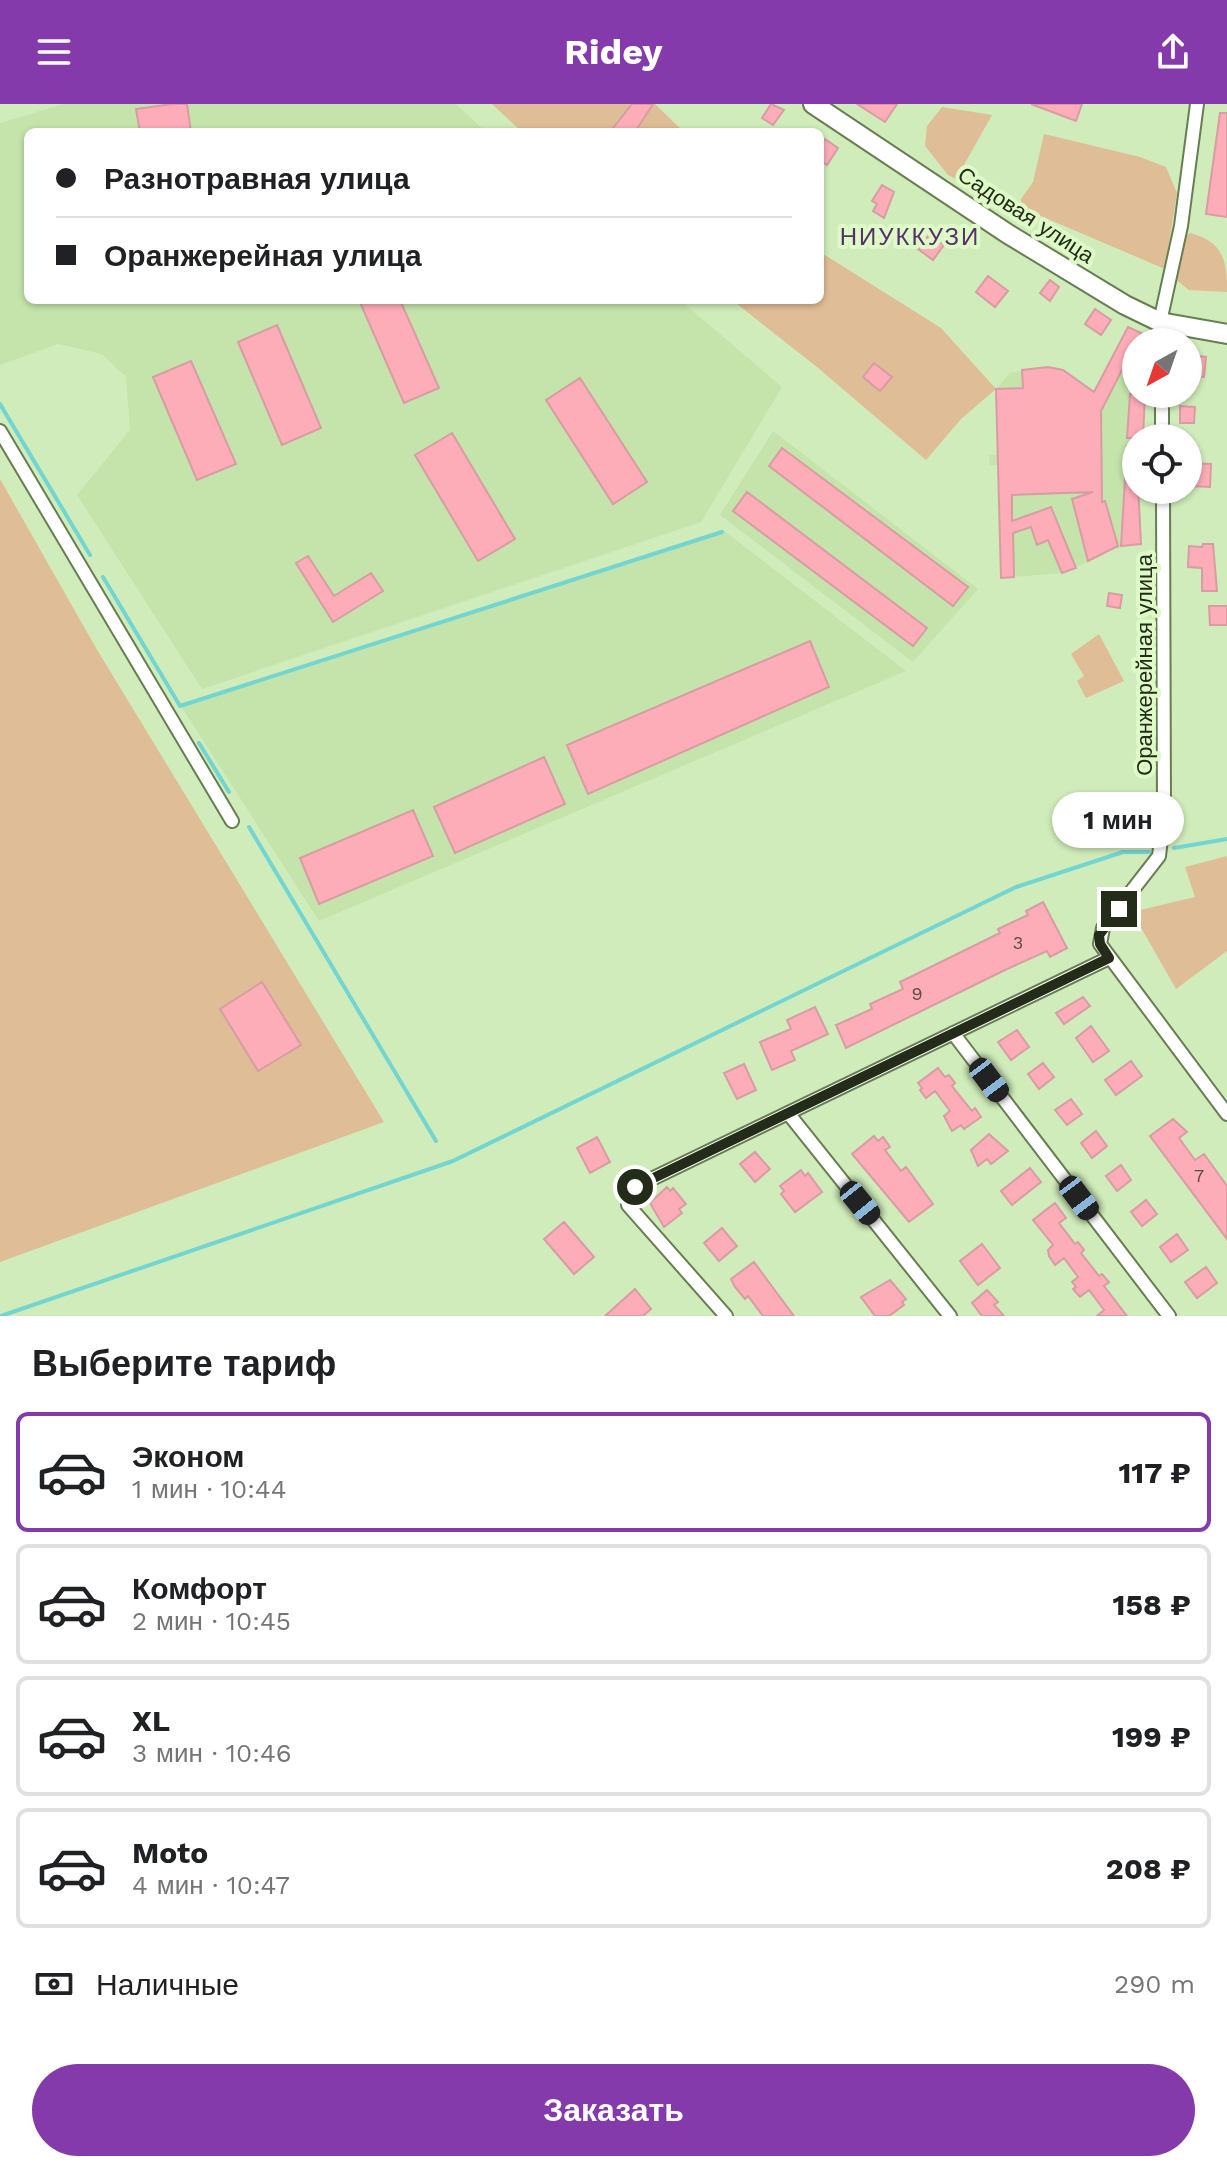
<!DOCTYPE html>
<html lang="ru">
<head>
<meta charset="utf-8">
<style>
	:root { --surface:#fff; --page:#f2f2f2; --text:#202124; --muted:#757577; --line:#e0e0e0; --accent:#853aac }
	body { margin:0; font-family:"Work Sans",sans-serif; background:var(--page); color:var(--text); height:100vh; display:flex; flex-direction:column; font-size:30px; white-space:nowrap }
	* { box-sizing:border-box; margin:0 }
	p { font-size:26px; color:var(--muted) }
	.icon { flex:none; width:44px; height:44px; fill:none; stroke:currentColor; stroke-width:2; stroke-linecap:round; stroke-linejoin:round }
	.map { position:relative; height:1212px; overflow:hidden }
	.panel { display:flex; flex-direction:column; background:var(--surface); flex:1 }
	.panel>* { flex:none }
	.top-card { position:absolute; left:24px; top:24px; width:800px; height:176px; border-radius:12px; box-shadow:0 2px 6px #0004; display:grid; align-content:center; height:176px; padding:0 32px; background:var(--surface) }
	.needle { width:52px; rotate:220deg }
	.tools { position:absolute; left:1122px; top:224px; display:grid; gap:16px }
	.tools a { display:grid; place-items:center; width:80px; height:80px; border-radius:50%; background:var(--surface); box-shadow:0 2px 6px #0004; font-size:40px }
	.end { position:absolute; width:36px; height:36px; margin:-18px; border:10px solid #222c19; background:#fff; box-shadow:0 0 0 4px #fff }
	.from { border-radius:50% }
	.bubble { position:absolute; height:56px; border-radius:28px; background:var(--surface); box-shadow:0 2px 6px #0004; font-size:26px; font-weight:700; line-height:56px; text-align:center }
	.car { position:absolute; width:24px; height:48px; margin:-24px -12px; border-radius:10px; box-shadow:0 0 6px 2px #0007; background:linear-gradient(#222 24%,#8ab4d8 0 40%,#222 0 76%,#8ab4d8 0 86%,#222 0) }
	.top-card b { display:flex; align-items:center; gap:28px; height:76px; font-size:30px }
	.top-card b+b { border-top:2px solid var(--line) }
	.top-card i { width:20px; height:20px; background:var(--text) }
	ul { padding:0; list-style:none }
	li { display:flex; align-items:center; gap:24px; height:120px; margin:0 16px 12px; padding:0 16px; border:4px solid var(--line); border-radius:12px }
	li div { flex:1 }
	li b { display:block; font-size:30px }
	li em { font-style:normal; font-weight:700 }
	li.on { border-color:var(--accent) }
	li>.icon { width:72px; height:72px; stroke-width:1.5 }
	h2 { padding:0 32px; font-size:36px; line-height:96px }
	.pay { display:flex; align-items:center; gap:20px; height:88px; padding:0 32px; font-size:30px }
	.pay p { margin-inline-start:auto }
	.cta { display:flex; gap:16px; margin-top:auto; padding:16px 32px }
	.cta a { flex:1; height:92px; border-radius:48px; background:var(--accent); color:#fff; font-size:32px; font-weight:700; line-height:92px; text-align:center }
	header { display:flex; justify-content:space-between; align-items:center; height:104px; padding:0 32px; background:var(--accent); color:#fff; font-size:36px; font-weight:700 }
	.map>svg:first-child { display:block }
	.built { fill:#c4e4ab }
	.green { fill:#dfbd96 }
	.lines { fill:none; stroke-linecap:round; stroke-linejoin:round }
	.stream { stroke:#72d5d1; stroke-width:4 }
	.building { fill:#fdadb7; stroke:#d89ca3; stroke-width:2 }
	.street-casing { stroke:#667e51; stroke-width:16 }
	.secondary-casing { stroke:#667e51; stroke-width:22 }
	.street { stroke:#fff; stroke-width:12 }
	.secondary { stroke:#fff; stroke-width:18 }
	.route { stroke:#222c19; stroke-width:10 }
	.labels { text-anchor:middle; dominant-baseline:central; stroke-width:8; stroke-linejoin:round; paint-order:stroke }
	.number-label { font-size:18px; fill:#594c40 }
	.street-label { font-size:22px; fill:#222c19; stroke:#ddfac7 }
	.neighbourhood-label { font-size:24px; letter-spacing:2px; fill:#56326b; stroke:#ddfac7 }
</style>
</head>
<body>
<header><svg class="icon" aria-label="menu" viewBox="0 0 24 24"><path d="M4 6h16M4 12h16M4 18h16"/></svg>Ridey<svg class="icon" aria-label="share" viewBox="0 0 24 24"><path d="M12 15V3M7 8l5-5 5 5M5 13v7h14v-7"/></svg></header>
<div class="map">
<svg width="1227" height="1212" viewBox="0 0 1227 1212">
	<rect width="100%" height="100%" fill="#d0ecba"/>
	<!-- built -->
	<path class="built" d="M63,0H456L486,28H28V196H680L782,283L701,418L202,585L77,391L130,326L126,273L102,250L58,240L0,261V19Z
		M1128,223L1149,231V238H1136V386H1140L1141,440L1104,447L1103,451L1062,469L1001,474L998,361H990L989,351H998L996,285L1010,269L1048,263L1090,296Z
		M773,327L978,485L913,558L720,411Z
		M723,426L906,567L319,817L181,602Z"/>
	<!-- green -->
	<path class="green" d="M492,0H655L684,28H522Z
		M942,3L992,11L956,75L948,71L925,42L927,22Z
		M1044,30L1140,53L1166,63L1177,89L1165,165L1022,104L1021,95L1033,78Z
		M1190,129C1224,138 1227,157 1227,188L1189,186L1175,175L1182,135Z
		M820,148L941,224L996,285L961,315L926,356L817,263L732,196H820Z
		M0,375L96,544L384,1018L0,1158Z
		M1099,530L1124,577L1086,594L1077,577L1084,572L1071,550Z
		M1227,752V847L1176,885L1132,808L1195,793L1185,763Z"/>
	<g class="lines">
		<!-- stream -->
		<path class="stream" d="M0,300L90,451
			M103,473L180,602L722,428
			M199,639L229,688
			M249,723L436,1037
			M1174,744L1227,735
			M1,1212L453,1057L1016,783L1123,748H1149"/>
	</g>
	<!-- building -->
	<path class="building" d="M172,0H187L191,28H140L136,5Z
		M632,0H653L635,28H610Z
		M771,0L784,6L773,21L762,14Z
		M857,0H897L885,18Z
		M1031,0H1082L1076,17Z
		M1220,9H1227V113L1206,110Z
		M825,35L838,44L827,61L820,56V43Z
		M882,81L894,88L884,114L873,107L877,100L872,97Z
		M929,131L944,141L933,156L918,145Z
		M988,172L1008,187L995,203L976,188Z
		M1050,176L1059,183L1050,197L1040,189Z
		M359,196H400L439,284L404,299Z
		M1095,205L1111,216L1101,231L1085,220Z
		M277,221L321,324L282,341L238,238Z
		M1128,223L1141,229L1101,307L1102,398L1105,397L1118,442L1088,457L1072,395L1093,388L1012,391V417L1051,403L1076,464L1062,469L1048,436L1037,441L1031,423L1013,429L1014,473L1001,474L996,285L1023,284L1022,266L1048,263L1063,266L1094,288Z
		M1188,251L1206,253L1204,273L1188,272Z
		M191,257L236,360L197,376L153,273Z
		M874,259L892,273L880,287L863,273Z
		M580,274L647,378L613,400L546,296Z
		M1130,290H1145L1143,334H1127Z
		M1180,302L1195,303L1194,319H1180Z
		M452,329L515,435L478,457L415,351Z
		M1127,342L1136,343L1141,440L1121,442Z
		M782,344L968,483L953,502L769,362Z
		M1191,359L1211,360L1210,383L1190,382Z
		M747,388L927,524L913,542L733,407Z
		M1203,440H1213L1217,487H1202V464L1188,463L1189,442L1202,443Z
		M308,452L334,492L371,469L383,487L333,518L296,459Z
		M1109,489L1122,491L1120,504L1107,502Z
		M1209,502H1227V521H1210Z
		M810,537L829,583L588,690L567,641Z
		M544,653L565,700L455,749L434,703Z
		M413,706L433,752L319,800L300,754Z
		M1043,798L1067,844L1050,853L1047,847L1005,866L846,944L836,921L872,905L870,900L903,885L900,878L1000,829L998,825L1028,811L1026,807Z
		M262,878L301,941L258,967L220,905Z
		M1083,893L1090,902L1064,920L1056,909Z
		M815,903L828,930L791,947L795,956L772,966L760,938L791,925L787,916Z
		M1091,922L1109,947L1093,958L1076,934Z
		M1017,926L1029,943L1011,956L998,938Z
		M1131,957L1142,972L1116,991L1105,976Z
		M1043,959L1054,973L1039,985L1028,970Z
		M744,960L756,986L737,995L724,969Z
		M938,964L945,973L949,971L955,979L952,982L972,1007L975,1004L981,1013L964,1025L961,1021L952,1027L944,1012L950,1007L935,987L926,994L920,986L922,984L918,979Z
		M1071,995L1082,1010L1067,1021L1055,1006Z
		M1173,1015L1187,1028L1179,1034L1195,1056L1204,1050L1227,1082V1135L1150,1032Z
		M1096,1027L1107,1042L1092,1054L1081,1039Z
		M989,1030L1008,1047L991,1060L987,1055L978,1062L971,1046Z
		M874,1032L878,1037L883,1033L890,1043L885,1046L901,1067L906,1063L933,1100L909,1118L852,1050Z
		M597,1033L610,1058L590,1069L577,1044Z
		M755,1048L770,1065L755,1078L740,1060Z
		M1121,1061L1131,1076L1117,1087L1106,1072Z
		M1030,1064L1041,1078L1012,1101L1001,1087Z
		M801,1066L805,1072L808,1069L822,1088L795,1108L781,1090L784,1087L780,1082Z
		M667,1083L670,1087L673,1084L686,1100L679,1105L682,1109L664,1123L650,1099Z
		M1146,1096L1157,1110L1142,1122L1131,1108Z
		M1055,1099L1066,1114L1059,1119L1075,1140L1078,1138L1084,1146L1081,1149L1099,1172L1102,1170L1109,1178L1104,1182L1127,1212H1097L1104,1206L1089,1186L1080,1193L1073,1185L1076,1183L1072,1178L1078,1173L1064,1154L1055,1161L1049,1152L1048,1146L1053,1141L1033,1116Z
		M564,1118L594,1153L574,1170L544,1135Z
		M722,1124L737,1142L719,1157L704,1139Z
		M1177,1130L1188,1146L1171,1158L1160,1143Z
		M982,1140L1000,1164L978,1181L960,1157Z
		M754,1158L768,1177L794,1212H763L748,1192L745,1195L735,1183L731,1175Z
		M1206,1163L1217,1179L1197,1194L1185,1178Z
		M890,1176L906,1195L902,1198L904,1201L889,1212H875L861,1193Z
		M635,1185L651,1205L643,1212H605Z
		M987,1186L998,1198L994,1201L1004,1212H982L972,1199Z"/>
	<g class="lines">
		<!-- street casing -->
		<g class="street-casing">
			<path id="street" d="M1161,238L1160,218L1181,122L1197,0
				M1162,290V334
				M0,327L232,717
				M1163,386L1164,708L1159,752L1103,824L1100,840L1227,1010
				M953,929L1169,1212
				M788,1009L950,1212
				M726,1212L628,1101V1092L635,1083L1109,854"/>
		</g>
		<!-- secondary casing -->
		<g class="secondary-casing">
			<path id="secondary" d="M813,0L1008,130L1125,201L1160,218L1227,230"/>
		</g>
		<!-- street -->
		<use href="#street" class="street"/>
		<!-- secondary -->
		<use href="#secondary" class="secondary"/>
	</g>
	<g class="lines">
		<!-- route -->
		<path class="route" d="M635,1083L1109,854L1100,840L1099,831L1119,805"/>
	</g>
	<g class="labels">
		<!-- number labels -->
		<g class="number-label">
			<text x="1018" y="838">3</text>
			<text x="917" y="889">9</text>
			<text x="1199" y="1071">7</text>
		</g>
		<!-- street labels -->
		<g class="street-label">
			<text transform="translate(1026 111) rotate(33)">Садовая улица</text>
			<text transform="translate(1144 561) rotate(-90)">Оранжерейная улица</text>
		</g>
		<!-- neighbourhood labels -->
		<g class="neighbourhood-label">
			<text x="910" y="133">НИУККУЗИ</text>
		</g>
	</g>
</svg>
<div class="tools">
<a><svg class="needle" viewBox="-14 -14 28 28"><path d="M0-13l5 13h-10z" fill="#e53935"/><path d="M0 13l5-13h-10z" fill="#757577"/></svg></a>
<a><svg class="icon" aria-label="locate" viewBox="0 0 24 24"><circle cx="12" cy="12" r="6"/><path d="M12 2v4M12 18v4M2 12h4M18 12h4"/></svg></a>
</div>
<i class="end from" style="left:635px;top:1083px"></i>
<i class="end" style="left:1119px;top:805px"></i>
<div class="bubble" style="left:1052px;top:688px;width:132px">1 мин</div>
<i class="car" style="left:989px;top:976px;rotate:143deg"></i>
<i class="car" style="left:1079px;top:1094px;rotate:143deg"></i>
<i class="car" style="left:860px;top:1099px;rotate:141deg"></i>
<div class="top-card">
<b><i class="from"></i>Разнотравная улица</b>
<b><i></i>Оранжерейная улица</b>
</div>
</div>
<section class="panel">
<h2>Выберите тариф</h2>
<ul>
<li class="on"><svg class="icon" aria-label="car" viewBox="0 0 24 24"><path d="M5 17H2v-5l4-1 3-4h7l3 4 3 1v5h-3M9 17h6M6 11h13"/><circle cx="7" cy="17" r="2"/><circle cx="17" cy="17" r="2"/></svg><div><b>Эконом</b><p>1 мин · 10:44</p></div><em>117 ₽</em></li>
<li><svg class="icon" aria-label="car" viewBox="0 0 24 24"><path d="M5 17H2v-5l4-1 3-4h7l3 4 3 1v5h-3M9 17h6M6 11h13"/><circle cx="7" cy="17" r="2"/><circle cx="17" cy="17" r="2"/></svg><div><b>Комфорт</b><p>2 мин · 10:45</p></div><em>158 ₽</em></li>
<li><svg class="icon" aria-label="car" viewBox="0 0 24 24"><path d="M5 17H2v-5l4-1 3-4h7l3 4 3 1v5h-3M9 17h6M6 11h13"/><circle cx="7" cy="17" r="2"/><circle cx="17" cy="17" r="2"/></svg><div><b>XL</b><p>3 мин · 10:46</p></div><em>199 ₽</em></li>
<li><svg class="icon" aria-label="car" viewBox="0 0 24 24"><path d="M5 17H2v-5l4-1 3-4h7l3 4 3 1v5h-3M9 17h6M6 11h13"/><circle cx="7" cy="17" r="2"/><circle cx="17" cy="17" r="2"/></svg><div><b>Moto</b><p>4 мин · 10:47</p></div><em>208 ₽</em></li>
</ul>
<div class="pay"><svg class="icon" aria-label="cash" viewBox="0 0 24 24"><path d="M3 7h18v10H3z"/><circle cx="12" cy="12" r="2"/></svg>Наличные<p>290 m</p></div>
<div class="cta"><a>Заказать</a></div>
</section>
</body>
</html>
